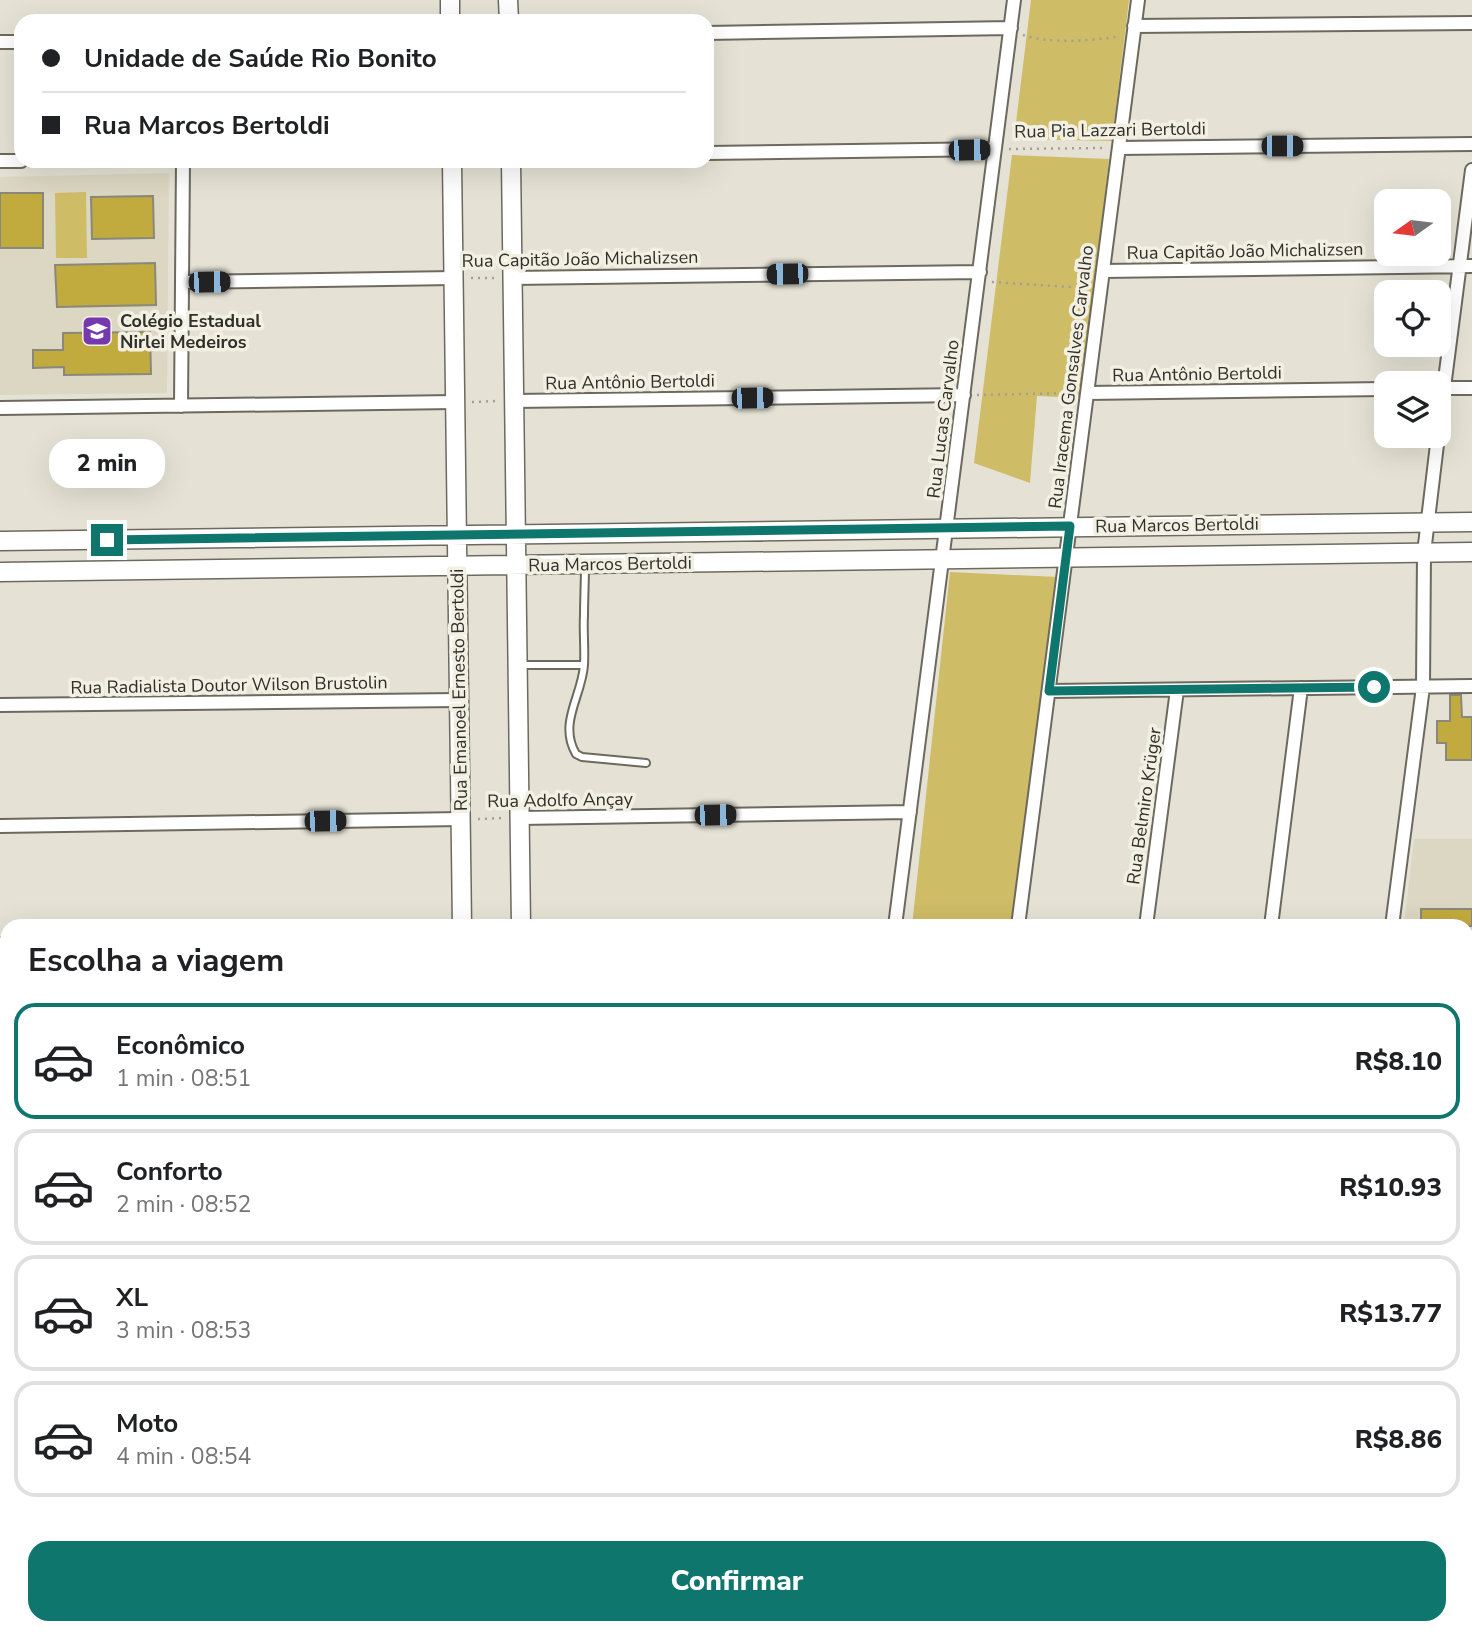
<!DOCTYPE html>
<html lang="pt">
<head>
<meta charset="utf-8">
<style>
	:root { --surface:#fff; --page:#f6f6f6; --text:#202124; --muted:#757577; --line:#e0e0e0; --accent:#0f766e }
	body { margin:0; font-family:"Nunito Sans",sans-serif; background:var(--page); color:var(--text); height:100vh; display:flex; flex-direction:column; font-size:26px; white-space:nowrap }
	* { box-sizing:border-box; margin:0 }
	p { font-size:23px; color:var(--muted) }
	.icon { flex:none; width:38px; height:38px; fill:none; stroke:currentColor; stroke-width:2; stroke-linecap:round; stroke-linejoin:round }
	.map { position:relative; flex:1; overflow:hidden }
	.sheet { position:absolute; left:0px; top:919px; width:1474px; height:716px; display:flex; flex-direction:column; background:var(--surface); border-radius:21px 21px 0 0; box-shadow:0 7px 28px #0002 }
	.sheet>* { flex:none }
	.top-card { position:absolute; left:14px; top:14px; width:700px; height:154px; border-radius:21px; box-shadow:0 7px 28px #0002; display:grid; align-content:center; height:154px; padding:0 28px; background:var(--surface) }
	.needle { width:46px; rotate:256deg }
	.controls { position:absolute; left:1374px; top:189px; display:grid; gap:14px }
	.controls a { display:grid; place-items:center; width:77px; height:77px; border-radius:14px; background:var(--surface); box-shadow:0 7px 28px #0002; font-size:35px }
	.end { position:absolute; width:32px; height:32px; margin:-16px; border:9px solid #0f766e; background:#fff; box-shadow:0 0 0 4px #fff }
	.from { border-radius:50% }
	.bubble { position:absolute; height:49px; border-radius:21px; background:var(--surface); box-shadow:0 7px 28px #0002; font-size:23px; font-weight:800; line-height:49px; text-align:center }
	.car { position:absolute; width:21px; height:42px; margin:-21px -10px; border-radius:9px; box-shadow:0 0 5px 2px #0007; background:linear-gradient(#222 24%,#8ab4d8 0 40%,#222 0 76%,#8ab4d8 0 86%,#222 0) }
	.top-card b { display:flex; align-items:center; gap:24px; height:66px; font-size:26px }
	.top-card b+b { border-top:2px solid var(--line) }
	.top-card i { width:18px; height:18px; background:var(--text) }
	ul { padding:0; list-style:none }
	li { display:flex; align-items:center; gap:21px; height:116px; margin:0 14px 10px; padding:0 14px; border:4px solid var(--line); border-radius:21px }
	li div { flex:1 }
	li b { display:block; font-size:26px }
	li em { font-style:normal; font-weight:800 }
	li.current { border-color:var(--accent) }
	li>.icon { width:63px; height:63px; stroke-width:1.5 }
	h2 { padding:0 28px; font-size:32px; line-height:84px }
	.cta { display:flex; gap:14px; margin-top:auto; padding:14px 28px }
	.cta a { flex:1; height:80px; border-radius:21px; background:var(--accent); color:#fff; font-size:28px; font-weight:800; line-height:80px; text-align:center }
	.map>svg:first-child { display:block }
	.built { fill:#dbd7c2 }
	.green { fill:#cebc67 }
	.building { fill:#c1ab3f; stroke:#8a887c; stroke-width:2 }
	.lines { fill:none; stroke-linecap:round; stroke-linejoin:round }
	.lane-casing { stroke:#6c6a5e; stroke-width:10 }
	.street-casing { stroke:#6c6a5e; stroke-width:16 }
	.secondary-casing { stroke:#6c6a5e; stroke-width:21 }
	.path { stroke:#a2a096; stroke-width:2.5; stroke-dasharray:2 5; stroke-linecap:butt }
	.lane { stroke:#fff; stroke-width:6 }
	.street { stroke:#fff; stroke-width:12 }
	.secondary { stroke:#fff; stroke-width:18 }
	.route { stroke:#0f766e; stroke-width:9 }
	.labels { text-anchor:middle; dominant-baseline:central; stroke-width:7; stroke-linejoin:round; paint-order:stroke }
	.street-label { font-size:18px; fill:#302f2a; stroke:#f2f0e2 }
	.poi-label { font-size:18px; font-weight:bold; fill:#302f2a; stroke:#f2f0e2; text-anchor:start }
</style>
</head>
<body>
<div class="map">
<svg width="1472" height="1634" viewBox="0 0 1472 1634">
	<rect width="100%" height="100%" fill="#e5e2d5"/>
	<!-- built -->
	<path class="built" d="M169,173L167,393L0,395V177Z
		M1414,839H1472V1036H1467L1466,926H1404Z"/>
	<!-- green -->
	<path class="green" d="M1031,0H1129L1112,141L1014,139Z
		M1012,155L1109,159L1084,398L1037,396L1030,483L974,463Z
		M86,192L87,258H56L55,193Z
		M950,572L1058,577L1016,926H912Z
		M1466,1078H1472V1214L1467,1217Z
		M0,1099H7V1137L0,1130Z"/>
	<!-- building -->
	<path class="building" d="M0,193H43V248H0Z
		M153,196L154,238L92,239L91,197Z
		M155,263L156,305L57,307L55,265Z
		M150,332L151,374L64,375V367L33,368V350H63V333Z
		M1450,695H1461L1462,717H1472V760H1446V743H1437V721H1450Z
		M1421,909H1472V926H1421Z"/>
	<g class="lines">
		<!-- lane casing -->
		<g class="lane-casing">
			<path id="lane" d="M585,566C585,582 584,599 584,615C583,632 585,648 584,665C582,696 558,723 576,754L582,757L646,763
				M519,665H584"/>
		</g>
		<!-- street casing -->
		<g class="street-casing">
			<path id="street" d="M1134,26L1472,23
				M707,33L1011,28
				M0,42H21
				M1119,148L1472,144
				M707,153L995,149
				M0,161H21
				M1103,271L1472,266
				M512,278L980,272
				M182,282L454,278
				M1439,388H1472
				M1087,393L1386,389
				M514,401L964,395
				M181,406L183,161
				M0,408L455,402
				M1438,434L1472,170
				M1049,691L1472,686
				M0,705L459,700
				M520,818L910,812
				M0,826L461,819
				M895,926L1014,0
				M1018,926L1138,0
				M1146,926L1177,690
				M1271,926L1301,688
				M1392,926L1423,687L1424,553L1438,436
				M0,944H7
				M1466,1308H1472
				M0,1327H7
				M1466,1431H1472
				M0,1447H7
				M1466,1549H1472
				M106,1628V1634
				M227,1628V1634
				M349,1628V1634
				M649,1628V1634
				M804,1634L805,1628
				M927,1634L928,1628
				M1051,1634L1052,1628"/>
		</g>
		<!-- secondary casing -->
		<g class="secondary-casing">
			<path id="secondary" d="M450,0V21
				M508,0L509,21
				M452,161L462,926
				M511,161L521,926
				M0,541L1472,522
				M0,572L1472,552
				M1466,1055H1472
				M0,1075H7
				M471,1628V1634
				M530,1628V1634"/>
		</g>
		<!-- path -->
		<path class="path" d="M1023,35C1046,44 1096,41 1120,36
			M1009,149L1104,148
			M471,278H496
			M992,282L1087,288
			M977,395L1072,393
			M472,402L497,401
			M478,819L503,818"/>
		<!-- lane -->
		<use href="#lane" class="lane"/>
		<!-- street -->
		<use href="#street" class="street"/>
		<!-- secondary -->
		<use href="#secondary" class="secondary"/>
	</g>
	<g class="lines">
		<!-- route -->
		<path class="route" d="M107,540L1070,526L1049,691L1374,687"/>
	</g>
	<!-- icons -->
	<defs>
		<g id="school-square" transform="scale(1.575)"><rect x="-9" y="-9" width="18" height="18" rx="4" fill="#7538ad" stroke="#f2f0e2"/><path d="M0-5L7-2L0 1L-7-2ZM-4 1L0 2.5L4 1V4Q0 6-4 4Z" fill="#fff"/></g>
	</defs>
	<g fill-rule="evenodd">
		<use href="#school-square" x="97" y="331"/>
	</g>
	<g class="labels">
		<!-- street labels -->
		<g class="street-label">
			<text transform="translate(1110 130) rotate(-1)">Rua Pia Lazzari Bertoldi</text>
			<text transform="translate(1245 251) rotate(-1)">Rua Capitão João Michalizsen</text>
			<text transform="translate(580 259) rotate(-1)">Rua Capitão João Michalizsen</text>
			<text transform="translate(1197 374) rotate(-1)">Rua Antônio Bertoldi</text>
			<text transform="translate(1071 377) rotate(-83)">Rua Iracema Gonsalves Carvalho</text>
			<text transform="translate(630 382) rotate(-1)">Rua Antônio Bertoldi</text>
			<text transform="translate(943 419) rotate(-83)">Rua Lucas Carvalho</text>
			<text transform="translate(1177 525) rotate(-1)">Rua Marcos Bertoldi</text>
			<text transform="translate(610 564) rotate(-1)">Rua Marcos Bertoldi</text>
			<text transform="translate(229 685) rotate(-1)">Rua Radialista Doutor Wilson Brustolin</text>
			<text transform="translate(459 690) rotate(-91)">Rua Emanoel Ernesto Bertoldi</text>
			<text transform="translate(560 800) rotate(-1)">Rua Adolfo Ançay</text>
			<text transform="translate(1144 806) rotate(-82)">Rua Belmiro Krüger</text>
		</g>
		<!-- poi labels -->
		<g class="poi-label">
			<text x="120" y="321">Colégio Estadual<tspan x="120" dy="21">Nirlei Medeiros</tspan></text>
		</g>
	</g>
</svg>
<div class="controls">
<a><svg class="needle" viewBox="-14 -14 28 28"><path d="M0-13l5 13h-10z" fill="#e53935"/><path d="M0 13l5-13h-10z" fill="#757577"/></svg></a>
<a><svg class="icon" aria-label="locate" viewBox="0 0 24 24"><circle cx="12" cy="12" r="6"/><path d="M12 2v4M12 18v4M2 12h4M18 12h4"/></svg></a>
<a><svg class="icon" aria-label="layers" viewBox="0 0 24 24"><path d="M12 4l9 5-9 5-9-5zM3 14l9 5 9-5"/></svg></a>
</div>
<i class="end from" style="left:1374px;top:687px"></i>
<i class="end" style="left:107px;top:540px"></i>
<div class="bubble" style="left:49px;top:439px;width:116px">2 min</div>
<i class="car" style="left:1282px;top:146px;rotate:90deg"></i>
<i class="car" style="left:969px;top:150px;rotate:89deg"></i>
<i class="car" style="left:787px;top:274px;rotate:269deg"></i>
<i class="car" style="left:209px;top:282px;rotate:89deg"></i>
<i class="car" style="left:752px;top:398px;rotate:89deg"></i>
<i class="car" style="left:715px;top:815px;rotate:89deg"></i>
<i class="car" style="left:325px;top:821px;rotate:89deg"></i>
<div class="top-card">
<b><i class="from"></i>Unidade de Saúde Rio Bonito</b>
<b><i></i>Rua Marcos Bertoldi</b>
</div>
<section class="sheet">
<h2>Escolha a viagem</h2>
<ul>
<li class="current"><svg class="icon" aria-label="car" viewBox="0 0 24 24"><path d="M5 17H2v-5l4-1 3-4h7l3 4 3 1v5h-3M9 17h6M6 11h13"/><circle cx="7" cy="17" r="2"/><circle cx="17" cy="17" r="2"/></svg><div><b>Econômico</b><p>1 min · 08:51</p></div><em>R$8.10</em></li>
<li><svg class="icon" aria-label="car" viewBox="0 0 24 24"><path d="M5 17H2v-5l4-1 3-4h7l3 4 3 1v5h-3M9 17h6M6 11h13"/><circle cx="7" cy="17" r="2"/><circle cx="17" cy="17" r="2"/></svg><div><b>Conforto</b><p>2 min · 08:52</p></div><em>R$10.93</em></li>
<li><svg class="icon" aria-label="car" viewBox="0 0 24 24"><path d="M5 17H2v-5l4-1 3-4h7l3 4 3 1v5h-3M9 17h6M6 11h13"/><circle cx="7" cy="17" r="2"/><circle cx="17" cy="17" r="2"/></svg><div><b>XL</b><p>3 min · 08:53</p></div><em>R$13.77</em></li>
<li><svg class="icon" aria-label="car" viewBox="0 0 24 24"><path d="M5 17H2v-5l4-1 3-4h7l3 4 3 1v5h-3M9 17h6M6 11h13"/><circle cx="7" cy="17" r="2"/><circle cx="17" cy="17" r="2"/></svg><div><b>Moto</b><p>4 min · 08:54</p></div><em>R$8.86</em></li>
</ul>
<div class="cta"><a>Confirmar</a></div>
</section>
</div>
</body>
</html>
